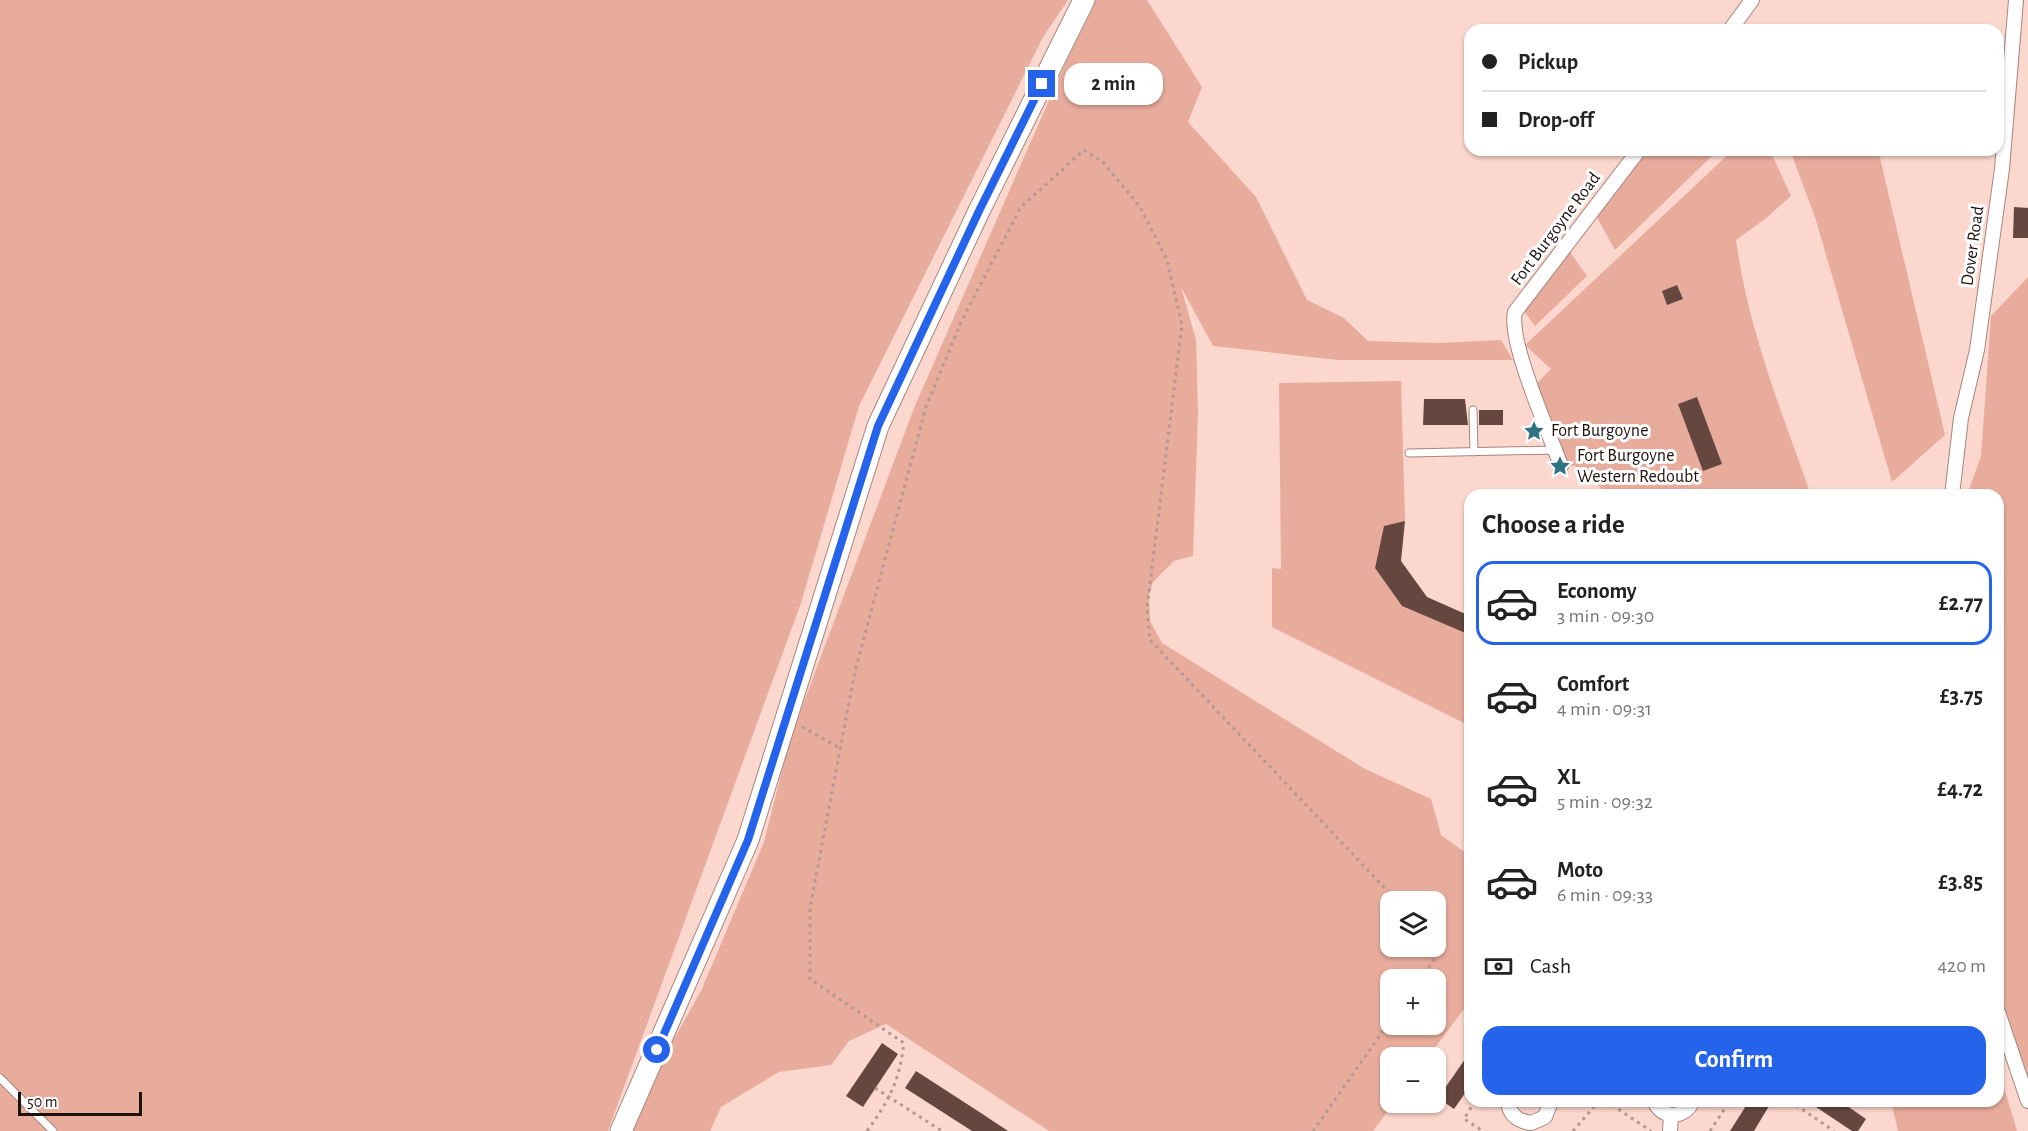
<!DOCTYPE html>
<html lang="en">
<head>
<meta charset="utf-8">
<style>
	:root { --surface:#fff; --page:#f2f2f2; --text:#222; --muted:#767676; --line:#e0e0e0; --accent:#2563eb }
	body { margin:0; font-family:"Alegreya Sans",sans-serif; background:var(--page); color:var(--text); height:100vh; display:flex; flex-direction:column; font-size:22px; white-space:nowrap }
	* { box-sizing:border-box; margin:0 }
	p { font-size:20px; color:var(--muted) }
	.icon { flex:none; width:33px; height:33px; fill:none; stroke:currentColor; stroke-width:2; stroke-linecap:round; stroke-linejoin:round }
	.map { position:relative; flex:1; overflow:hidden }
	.side { position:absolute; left:1464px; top:489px; width:540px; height:618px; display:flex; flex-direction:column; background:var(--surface); border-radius:18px; box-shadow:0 2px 4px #0004 }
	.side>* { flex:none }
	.banner { position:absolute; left:1464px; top:24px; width:540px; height:132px; border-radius:18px; box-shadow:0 2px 4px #0004; display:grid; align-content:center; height:132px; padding:0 18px; background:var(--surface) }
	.tools { position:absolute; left:1380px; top:891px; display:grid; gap:12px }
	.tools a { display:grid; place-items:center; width:66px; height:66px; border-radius:12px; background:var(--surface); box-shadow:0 2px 4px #0004; font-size:30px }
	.scale { position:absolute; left:18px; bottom:15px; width:124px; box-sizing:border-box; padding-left:6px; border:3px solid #1e120e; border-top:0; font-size:16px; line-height:21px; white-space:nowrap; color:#1e120e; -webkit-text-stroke:4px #fff; paint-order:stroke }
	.end { position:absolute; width:27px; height:27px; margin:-14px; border:8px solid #2563eb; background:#fff; box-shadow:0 0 0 3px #fff }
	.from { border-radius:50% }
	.bubble { position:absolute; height:42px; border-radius:18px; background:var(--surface); box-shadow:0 2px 4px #0004; font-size:20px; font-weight:700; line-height:42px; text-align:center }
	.banner b { display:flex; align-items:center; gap:21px; height:57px; font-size:22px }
	.banner b+b { border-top:2px solid var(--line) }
	.banner i { width:15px; height:15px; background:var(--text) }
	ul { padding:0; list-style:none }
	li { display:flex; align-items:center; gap:18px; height:84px; margin:0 12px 9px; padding:0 6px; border:3px solid transparent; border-radius:18px }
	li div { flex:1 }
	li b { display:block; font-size:22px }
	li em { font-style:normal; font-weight:700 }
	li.current { border-color:var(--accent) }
	li>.icon { width:54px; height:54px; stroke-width:1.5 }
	h2 { padding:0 18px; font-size:27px; line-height:72px }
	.pay { display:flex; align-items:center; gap:15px; height:66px; padding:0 18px; font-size:22px }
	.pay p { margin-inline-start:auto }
	.cta { display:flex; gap:12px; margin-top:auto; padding:12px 18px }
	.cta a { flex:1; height:69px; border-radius:18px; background:var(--accent); color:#fff; font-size:24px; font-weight:700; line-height:69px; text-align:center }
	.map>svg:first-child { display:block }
	.green { fill:#e8ac9d; fill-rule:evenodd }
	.building { fill:#65473f }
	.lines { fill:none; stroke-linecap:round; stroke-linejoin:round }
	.lane-casing { stroke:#a7857d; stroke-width:9 }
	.street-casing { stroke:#a7857d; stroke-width:16 }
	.primary-casing { stroke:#a7857d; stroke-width:23 }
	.path { stroke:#b4978f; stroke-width:3; stroke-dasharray:3 4.5; stroke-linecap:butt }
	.lane { stroke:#fff; stroke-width:7 }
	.street { stroke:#fff; stroke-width:14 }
	.primary { stroke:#fff; stroke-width:21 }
	.route { stroke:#2563eb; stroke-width:8 }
	.labels { text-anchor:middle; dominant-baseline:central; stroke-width:6; stroke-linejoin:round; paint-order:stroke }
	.street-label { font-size:18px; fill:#1e120e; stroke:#fff }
	.poi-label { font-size:18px; fill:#1e120e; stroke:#fff; text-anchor:start }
</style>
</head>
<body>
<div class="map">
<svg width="2028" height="1131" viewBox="0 0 2028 1131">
	<rect width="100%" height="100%" fill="#fcd7cd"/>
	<!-- green -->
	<path class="green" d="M0,0H1068L1043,37L859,406L801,603L608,1131H0Z
		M1093,0H1147L1202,87L1188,122L1256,197L1307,300L1344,318L1368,341L1439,343L1501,340L1513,360H1338L1213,346L1181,287L1196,340L1198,412L1193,556L1174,561L1153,582L1149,596L1150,621L1162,643L1365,769L1431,799L1441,835L1470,856V1001L1428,1057L1390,1058V1102L1394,1103L1373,1131H1049L886,1024L849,1041L831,1065L779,1072L721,1107L710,1131H622L701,991L764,842L790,739L914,408ZM1390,902H1436V946H1390ZM1390,980H1436V1024H1390Z
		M1644,150H1718L1615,250L1595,214Z
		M1733,150H1770L1791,196L1765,219L1736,240C1748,329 1781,410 1811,495H1609L1575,466H1561L1533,387L1551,369L1525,345Z
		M1790,150H1876L1880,158L1945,435L1892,482L1815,217Z
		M1570,252L1587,276L1535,326L1524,311Z
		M2028,277V1101L1998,1012V495H1967L1981,456L1991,316Z
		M1401,381L1405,521L1384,527L1375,568L1402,606L1470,635V726L1272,627V568L1281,569L1279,383Z
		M1998,1067L2017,1131H1898L1891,1101H1998Z"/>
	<!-- building -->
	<path class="building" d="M2014,207L2028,208V238H2013Z
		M1677,285L1683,299L1667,305L1662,291Z
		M1697,397L1722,464L1703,471L1678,404Z
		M1424,399H1465L1468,425H1423Z
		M1479,410H1503V425H1479Z
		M1405,521L1401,561L1427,597L1470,616V635L1402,606L1375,568L1384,526Z
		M882,1043L898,1054L863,1107L846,1096Z
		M1470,1052V1086L1454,1109L1438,1098Z
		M916,1071L984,1115L1008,1131H972L905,1088Z
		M1749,1101H1772L1754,1131H1730Z
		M1807,1101H1840L1866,1119L1858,1131H1852Z"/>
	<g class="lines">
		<!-- lane casing -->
		<g class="lane-casing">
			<path id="lane" d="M1473,410L1474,452
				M1409,453L1556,450
				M0,1078L53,1131"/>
		</g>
		<!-- street casing -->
		<g class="street-casing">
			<path id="street" d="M1730,30L1752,0
				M1561,466C1549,432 1508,342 1515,312L1639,150
				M1952,495L1961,418L1977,350L2002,169L2016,0
				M1998,1012L2028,1101
				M1508,1101C1509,1115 1518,1121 1531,1123L1545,1117L1551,1101
				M1654,1101C1663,1120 1684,1119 1693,1101
				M1670,1131L1671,1115"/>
		</g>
		<!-- primary casing -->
		<g class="primary-casing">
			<path id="primary" d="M621,1131L748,840L878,426L979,211L1084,0"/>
		</g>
		<!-- path -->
		<path class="path" d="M802,727L840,748
			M1420,980L1442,948L1436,941
			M875,1088L942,1131
			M1475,1101L1464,1119L1483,1131
			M1606,1101L1651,1131
			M1790,1101L1834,1131
			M867,1131C890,1099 899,1082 904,1043L810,979V908L855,671L926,407L961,322L1021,207L1084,150L1103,162L1140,207L1167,260L1182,325L1147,608L1150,640L1398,902
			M1313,1131L1390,1021
			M1573,1131L1599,1101
			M1710,1131L1730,1101"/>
		<!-- lane -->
		<use href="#lane" class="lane"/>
		<!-- street -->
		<use href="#street" class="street"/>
		<!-- primary -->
		<use href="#primary" class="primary"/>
	</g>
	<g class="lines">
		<!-- route -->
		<path class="route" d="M657,1050L748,840L878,426L979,211L1042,84"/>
	</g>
	<!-- icons -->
	<defs>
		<g id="sight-bare" transform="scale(1.62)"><path d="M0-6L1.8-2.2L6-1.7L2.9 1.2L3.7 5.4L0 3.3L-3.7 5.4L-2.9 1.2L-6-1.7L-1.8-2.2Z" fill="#2d7480" stroke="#fff" stroke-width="2.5" paint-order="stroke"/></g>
	</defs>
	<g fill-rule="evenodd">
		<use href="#sight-bare" x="1534" y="431"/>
		<use href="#sight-bare" x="1560" y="466"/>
	</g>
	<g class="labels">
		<!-- street labels -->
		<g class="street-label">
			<text transform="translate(1556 229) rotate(-53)">Fort Burgoyne Road</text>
			<text transform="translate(1973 246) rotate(-82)">Dover Road</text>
		</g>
		<!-- poi labels -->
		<g class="poi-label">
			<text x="1551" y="431">Fort Burgoyne</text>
			<text x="1577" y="456">Fort Burgoyne<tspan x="1577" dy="21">Western Redoubt</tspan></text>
		</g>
	</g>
</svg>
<div class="tools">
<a><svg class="icon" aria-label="layers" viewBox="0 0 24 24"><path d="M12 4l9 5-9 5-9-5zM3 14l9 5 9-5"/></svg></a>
<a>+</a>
<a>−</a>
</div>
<div class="scale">50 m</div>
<i class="end from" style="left:657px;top:1050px"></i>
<i class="end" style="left:1042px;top:84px"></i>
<div class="bubble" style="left:1064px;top:63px;width:99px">2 min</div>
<div class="banner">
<b><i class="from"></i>Pickup</b>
<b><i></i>Drop-off</b>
</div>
<section class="side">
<h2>Choose a ride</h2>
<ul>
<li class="current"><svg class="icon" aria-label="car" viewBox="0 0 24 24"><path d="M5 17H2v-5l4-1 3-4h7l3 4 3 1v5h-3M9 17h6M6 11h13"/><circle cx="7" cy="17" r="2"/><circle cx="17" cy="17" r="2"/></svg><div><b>Economy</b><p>3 min · 09:30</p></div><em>£2.77</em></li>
<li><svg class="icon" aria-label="car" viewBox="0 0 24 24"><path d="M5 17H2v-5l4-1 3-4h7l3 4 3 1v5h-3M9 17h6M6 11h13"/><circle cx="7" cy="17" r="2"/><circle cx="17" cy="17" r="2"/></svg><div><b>Comfort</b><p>4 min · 09:31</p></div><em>£3.75</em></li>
<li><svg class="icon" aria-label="car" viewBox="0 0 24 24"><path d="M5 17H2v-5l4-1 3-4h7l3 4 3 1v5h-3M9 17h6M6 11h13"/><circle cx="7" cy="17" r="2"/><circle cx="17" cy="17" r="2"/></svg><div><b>XL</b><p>5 min · 09:32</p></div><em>£4.72</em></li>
<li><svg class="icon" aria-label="car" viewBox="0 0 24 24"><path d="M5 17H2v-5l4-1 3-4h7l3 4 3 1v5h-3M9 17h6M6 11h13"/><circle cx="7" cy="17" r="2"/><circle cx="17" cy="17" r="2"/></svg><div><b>Moto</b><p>6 min · 09:33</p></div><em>£3.85</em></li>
</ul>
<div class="pay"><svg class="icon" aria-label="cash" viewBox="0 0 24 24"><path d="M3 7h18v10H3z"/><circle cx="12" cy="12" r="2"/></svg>Cash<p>420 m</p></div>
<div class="cta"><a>Confirm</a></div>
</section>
</div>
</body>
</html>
